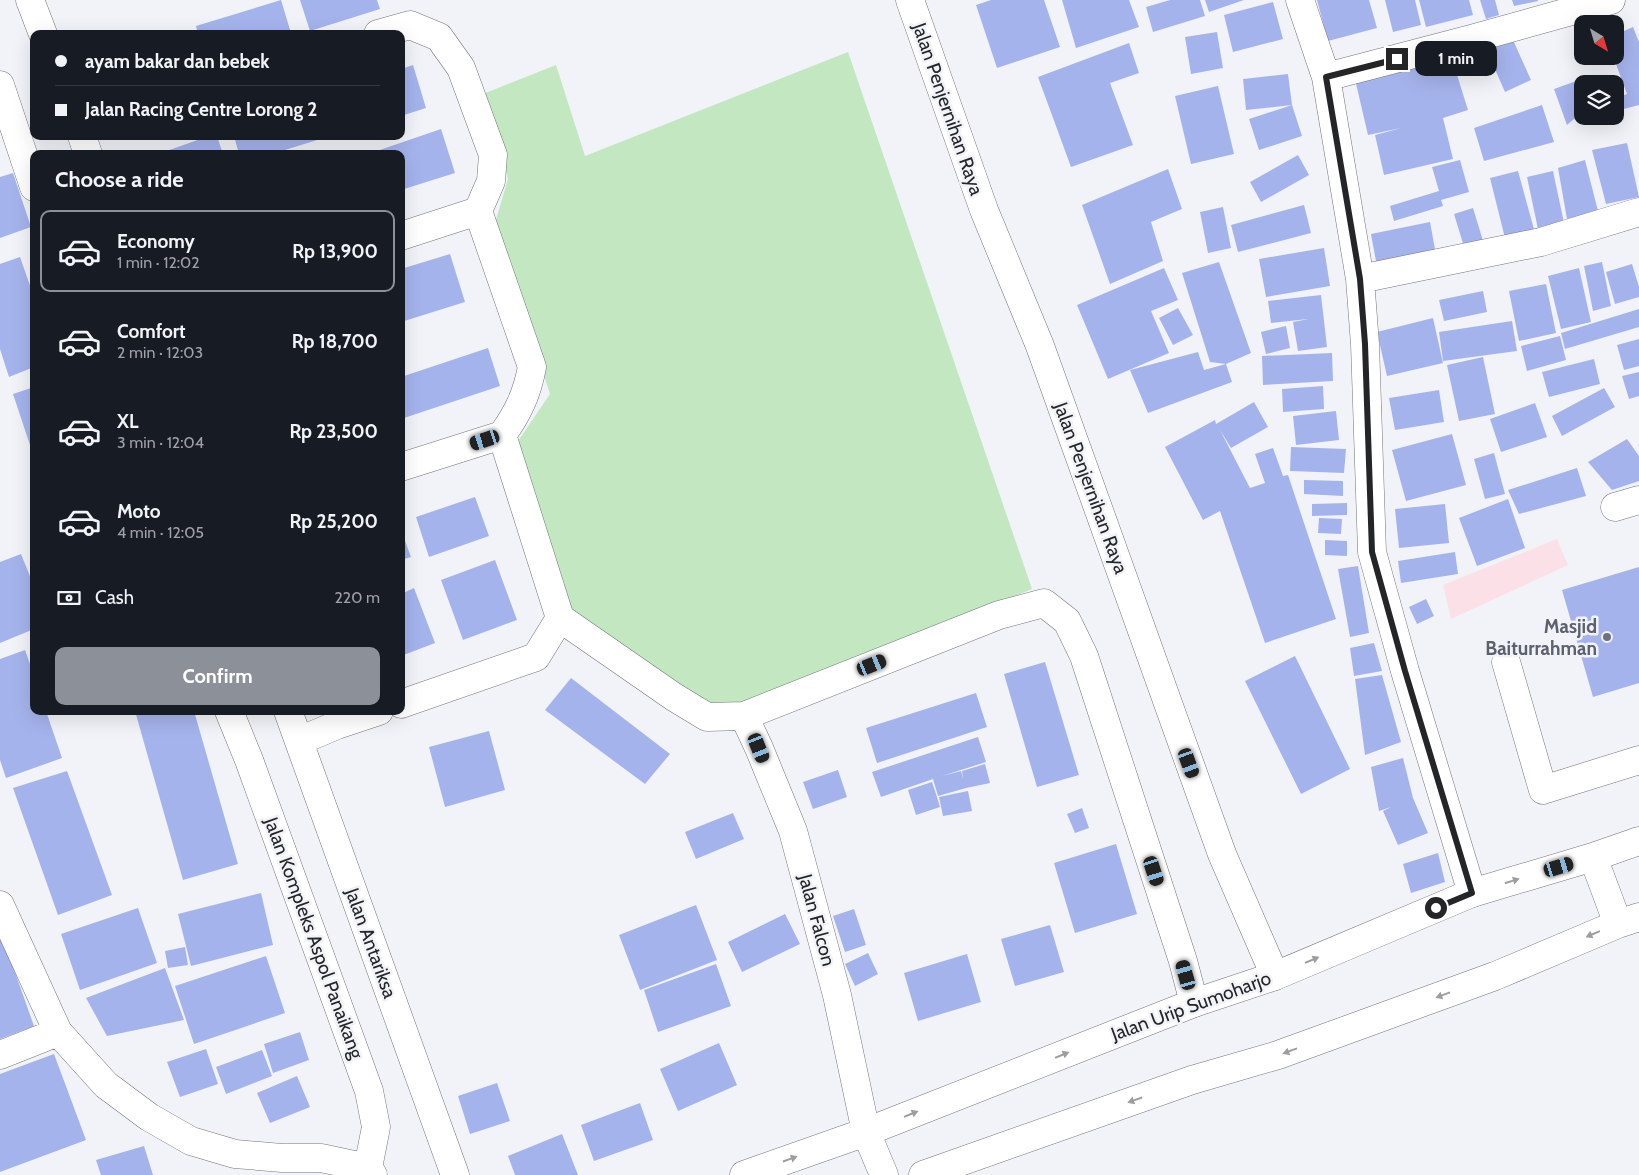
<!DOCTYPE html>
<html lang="en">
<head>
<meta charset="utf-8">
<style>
	:root { --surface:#171b24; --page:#20242c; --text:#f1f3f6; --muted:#9ea1a6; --line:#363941; --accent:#8c9099 }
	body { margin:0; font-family:Cabin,sans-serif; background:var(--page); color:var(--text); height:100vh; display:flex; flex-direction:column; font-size:19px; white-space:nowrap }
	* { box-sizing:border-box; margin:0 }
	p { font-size:16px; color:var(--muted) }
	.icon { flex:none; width:28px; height:28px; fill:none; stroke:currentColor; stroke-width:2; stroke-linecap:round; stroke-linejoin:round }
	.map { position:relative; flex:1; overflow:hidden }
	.side { position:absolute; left:30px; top:150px; width:375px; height:565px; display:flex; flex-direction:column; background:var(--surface); border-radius:10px; box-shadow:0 5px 20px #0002 }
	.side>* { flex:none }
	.guide { position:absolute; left:30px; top:30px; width:375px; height:110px; border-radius:10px; box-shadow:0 5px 20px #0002; display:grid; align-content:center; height:110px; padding:0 25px; background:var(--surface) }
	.needle { width:32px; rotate:142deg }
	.tools { position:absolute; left:1574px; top:15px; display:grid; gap:10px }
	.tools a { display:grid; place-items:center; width:50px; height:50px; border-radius:10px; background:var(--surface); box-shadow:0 5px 20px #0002; font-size:25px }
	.end { position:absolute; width:22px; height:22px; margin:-11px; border:6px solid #242527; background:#fff; box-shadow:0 0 0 2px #fff }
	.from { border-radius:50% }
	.bubble { position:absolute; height:35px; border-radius:10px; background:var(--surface); box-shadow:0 5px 20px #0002; font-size:16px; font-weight:700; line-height:35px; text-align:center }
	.car { position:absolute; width:15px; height:30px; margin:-15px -8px; border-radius:6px; box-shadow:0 0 4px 1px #0007; background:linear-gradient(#222 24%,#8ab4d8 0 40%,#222 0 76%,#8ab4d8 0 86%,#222 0) }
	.guide b { display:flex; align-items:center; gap:18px; height:48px; font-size:19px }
	.guide b+b { border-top:1px solid var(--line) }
	.guide i { width:12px; height:12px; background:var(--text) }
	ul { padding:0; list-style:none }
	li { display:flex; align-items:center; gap:15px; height:82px; margin:0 10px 8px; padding:0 15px; border:2px solid transparent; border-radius:10px }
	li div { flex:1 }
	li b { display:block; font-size:19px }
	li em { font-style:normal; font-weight:700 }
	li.selected { border-color:var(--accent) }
	li>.icon { width:45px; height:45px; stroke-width:1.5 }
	h2 { padding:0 25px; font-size:22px; line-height:60px }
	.pay { display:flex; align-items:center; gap:12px; height:55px; padding:0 25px; font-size:19px }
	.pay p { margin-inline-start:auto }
	.action { display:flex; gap:10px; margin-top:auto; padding:10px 25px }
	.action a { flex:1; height:58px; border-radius:10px; background:var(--accent); color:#fff; font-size:20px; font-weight:700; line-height:58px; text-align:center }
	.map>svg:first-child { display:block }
	.education { fill:#fbe1e7 }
	.green { fill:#c2e7c1 }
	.building { fill:#a5b3ec }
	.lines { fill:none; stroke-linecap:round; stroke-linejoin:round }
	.minor-casing { stroke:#73757a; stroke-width:29 }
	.trunk-casing { stroke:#73757a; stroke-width:29 }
	.minor { stroke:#fff; stroke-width:28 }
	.trunk { stroke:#fff; stroke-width:28 }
	.oneway { fill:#9c9d9e }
	.route { stroke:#242527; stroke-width:6 }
	.worship-dot { fill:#6b7280; stroke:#f1f3f8; stroke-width:2 }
	.labels { text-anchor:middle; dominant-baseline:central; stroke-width:5; stroke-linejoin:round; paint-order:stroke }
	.street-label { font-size:19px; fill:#242527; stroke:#f1f3f8 }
	.worship-label { font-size:19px; font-weight:bold; fill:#5b616d; stroke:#f1f3f8; text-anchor:end }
</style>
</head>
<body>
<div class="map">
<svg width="1639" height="1175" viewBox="0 0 1639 1175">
	<rect width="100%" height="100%" fill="#f1f3f8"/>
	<!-- education -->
	<path class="education" d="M1557,539L1568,565L1451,619L1443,585Z"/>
	<!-- green -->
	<path class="green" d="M848,52L1032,589L727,715L567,622L514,447L550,394L495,223L508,179L483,94L556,65L585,156Z"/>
	<!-- building -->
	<path class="building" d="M281,0L291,33L198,34L196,26Z
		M300,0H377L380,9L310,31Z
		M991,0H1044L1060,47L997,68L976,5Z
		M1062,0H1129L1139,27L1076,48Z
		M1170,0H1200L1205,16L1153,32L1146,7Z
		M1205,0H1244L1209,12Z
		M1317,0H1369L1377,28L1328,41Z
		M1385,0H1415L1421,25L1393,32Z
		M1419,0H1469L1473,15L1426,27Z
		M1480,0H1495L1499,15L1486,19Z
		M1512,0H1538V1L1514,6Z
		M1273,2L1283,39L1233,52L1224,15Z
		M1633,27L1639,42V105L1620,110L1616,98L1627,94L1613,56H1615V35Z
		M1217,32L1223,68L1191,74L1185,37Z
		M1513,40L1531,80L1505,92L1487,51Z
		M1129,43L1139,73L1110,83L1133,145L1071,167L1038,77Z
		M1453,62L1468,110L1443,118L1453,159L1384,175L1375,135L1401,128L1368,135L1354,75L1419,64L1421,71Z
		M413,65L426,108L401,116V69Z
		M1288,74L1292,105L1246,110L1243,79Z
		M1582,79L1583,84L1582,112L1567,125L1554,89Z
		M1218,86L1234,154L1191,164L1175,96Z
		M1292,105L1302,136L1259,150L1249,119Z
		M1542,105L1554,142L1484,161L1474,128Z
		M441,129L455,173L401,190V154H368Z
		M209,136H217L223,154H158Z
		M234,136H327V137L272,154H239Z
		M1627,143L1639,197L1606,204L1592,150Z
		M1298,155L1309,175L1261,202L1250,182Z
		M1460,160L1469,192L1441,200L1443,206L1394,221L1390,206L1439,191L1432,167Z
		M1585,160L1598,211L1567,219L1558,168Z
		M1168,169L1182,209L1151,222L1163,261L1110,284L1082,205Z
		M1518,171L1535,233L1506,242L1490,178Z
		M1553,171L1564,223L1538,229L1527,177Z
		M13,173L31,227L0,238V177Z
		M1304,205L1311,233L1238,252L1231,225Z
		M1223,207L1231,248L1208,253L1200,212Z
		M1473,208L1484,244L1465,250L1454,214Z
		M1430,222L1437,260L1378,272L1371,234Z
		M1324,248L1330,286L1266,297L1259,259Z
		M450,254L465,302L401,322V269Z
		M20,257L34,297V367L9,377L0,349V264Z
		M1219,262L1251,353L1226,364L1210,362L1182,273Z
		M1602,262L1611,306L1593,311L1584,266Z
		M1632,264L1639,287V297L1615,304L1606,272Z
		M1164,268L1178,300L1151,311L1169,353L1108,379L1077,305Z
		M1579,268L1591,322L1561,329L1548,276Z
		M1546,284L1556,333L1519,341L1509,291Z
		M1483,291L1487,312L1444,321L1439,300Z
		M1321,295L1327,347L1298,351L1293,322L1308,319L1271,323L1268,301Z
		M1178,308L1193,335L1173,345L1159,318Z
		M1639,309V327L1565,349L1561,333Z
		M1433,318L1443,363L1387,376L1377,332Z
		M1512,321L1517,351L1443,361L1439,332Z
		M1286,326L1290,348L1266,354L1261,332Z
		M1560,336L1566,360L1527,371L1521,346Z
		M1639,339V366L1624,370L1617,345Z
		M488,348L500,386L401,419V377Z
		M1198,352L1204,370L1226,364L1232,382L1148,413L1130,370Z
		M1332,353L1333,381L1263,385L1262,356Z
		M1483,357L1495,414L1459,421L1447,365Z
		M1594,359L1600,384L1549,397L1542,372Z
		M1639,372V396L1629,399L1622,376Z
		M1323,386L1324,409L1283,412L1282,389Z
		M34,387V454H33L13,394Z
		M1604,388L1615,407L1562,436L1552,416Z
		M1439,390L1444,422L1395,430L1389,398Z
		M1254,402L1268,427L1231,448L1220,430L1250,488L1265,483L1255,454L1273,448L1283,476L1288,475L1336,619L1265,643L1220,511L1203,520L1165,447L1215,420L1216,424Z
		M1535,403L1547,437L1501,452L1490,419Z
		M1336,411L1339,440L1296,445L1293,416Z
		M1452,434L1466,485L1406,501L1392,450Z
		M1627,439L1639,456V481L1612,490L1588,462Z
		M1291,447L1346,449L1344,473L1290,471Z
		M1494,453L1505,494L1485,499L1474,459Z
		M1577,468L1586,496L1519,514L1508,490Z
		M1304,480L1343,481V496L1304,494Z
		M475,497L489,536L429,557L416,517Z
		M1508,499L1525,548L1477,566L1459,518Z
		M1347,503V515L1312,516V504Z
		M1445,504L1449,543L1399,548L1395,509Z
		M1319,518L1342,519L1341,534L1318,533Z
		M401,530L411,557L401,560Z
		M1325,540L1347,541V556L1325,555Z
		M1455,552L1458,574L1401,583L1398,561Z
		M21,554L34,586V629L0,643V562Z
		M495,560L517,620L463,640L441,580Z
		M1358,566L1369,633L1350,637L1338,569Z
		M1639,567V683L1593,697L1562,590Z
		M414,588L435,643L401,656V594Z
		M1426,599L1434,616L1417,624L1409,607Z
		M1374,643L1382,671L1354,676L1350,648Z
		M25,650L34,675V711H46L62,758L6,778L0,760V659Z
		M1295,656L1350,769L1301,794L1245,681Z
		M1045,662L1079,775L1037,787L1004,674Z
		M1382,675L1401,742L1365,755L1355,679Z
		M571,678L670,754L645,784L545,710Z
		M976,693L987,727L877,763L866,728Z
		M135,711H194L238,864L183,880Z
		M489,731L505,790L445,807L429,747Z
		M978,737L986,762L942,776L961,771L963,779L962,771L985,764L990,783L966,788L938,796L933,779L881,797L872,772Z
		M1403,758L1413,798L1428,833L1398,845L1383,811L1391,807L1379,811L1371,767Z
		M838,770L847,797L813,809L803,782Z
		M67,771L112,895L58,915L13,788Z
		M932,782L937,797H935H937L940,807L916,815L908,790Z
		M968,791L972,811L943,816L939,797Z
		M1082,808L1089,828L1075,833L1067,814Z
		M733,813L744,839L696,859L685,832Z
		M1116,844L1137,914L1075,933L1054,863Z
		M1438,853L1445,882L1411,893L1403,864Z
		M261,893L273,945L191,966L178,914Z
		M696,905L717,960L640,990L619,935Z
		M138,908L157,963L80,990L61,934Z
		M854,909L866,945L845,952L833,916Z
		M785,914L800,944L742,972L728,942Z
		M1050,925L1064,972L1015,986L1001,939Z
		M0,930L34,1026L0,1039Z
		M185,947L188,965L168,968L165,951Z
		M868,953L878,974L855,986L845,964Z
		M967,954L981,1002L918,1021L904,973Z
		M266,956L285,1013L194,1044L175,986Z
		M716,964L731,1006L658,1032L644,990Z
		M165,968L184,1020L107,1036L86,998Z
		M300,1032L309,1060L273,1073L264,1044Z
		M719,1043L737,1085L678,1111L660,1069Z
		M206,1049L218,1084L180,1097L167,1062Z
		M262,1050L272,1076L226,1094L216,1067Z
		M54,1054L86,1140L0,1172V1074Z
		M297,1076L310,1107L270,1123L257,1093Z
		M497,1083L510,1121L470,1134L458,1096Z
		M640,1103L653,1140L594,1161L581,1125Z
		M562,1134L578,1175H515L508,1156Z
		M144,1146L153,1175H101L96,1160Z"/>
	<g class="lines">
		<!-- minor casing -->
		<g class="minor-casing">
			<path id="minor" d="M30,0L43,34
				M910,0L984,210L1040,346L1222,854L1275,976
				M1300,0L1326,77L1360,279L1365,344L1372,552L1405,671L1472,893
				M378,34L410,25L439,37L461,68L493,155L491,181L478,211L532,367C527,394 518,413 502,435L560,618
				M1326,77L1471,39L1611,0
				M0,85L34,187
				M82,136L88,154
				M401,236L478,211
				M1360,279L1541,242L1639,212
				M401,467L502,435
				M1615,507L1639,500
				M1506,662L1543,790L1639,760
				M401,704L536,657L560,618L674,697L707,717L744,716L999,615L1044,603L1067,621L1084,656L1183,961L1194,1003
				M229,711L249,760L369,1091L376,1127L368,1168
				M288,711L455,1175
				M744,716L759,748L793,831L837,995L866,1132
				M299,741L337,725L379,711
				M0,905L58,1032L106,1085L149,1117L191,1141L235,1154L282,1158H321L368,1168L373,1175
				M0,1055L58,1032"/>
		</g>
		<!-- trunk casing -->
		<g class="trunk-casing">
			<path id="trunk" d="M1593,857L1618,924
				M866,1132L884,1175
				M744,1175L866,1132L1194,1003L1275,976L1472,893L1593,857L1639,841
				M923,1175L1192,1080L1278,1055L1495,976L1618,924L1639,917"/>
		</g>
		<!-- minor -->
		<use href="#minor" class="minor"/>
		<!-- trunk -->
		<use href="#trunk" class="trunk"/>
	</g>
	<!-- one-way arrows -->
	<defs><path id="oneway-solid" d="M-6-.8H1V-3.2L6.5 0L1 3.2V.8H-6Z" transform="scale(1.25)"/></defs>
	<g class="oneway">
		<use href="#oneway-solid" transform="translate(1512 881) rotate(-17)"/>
		<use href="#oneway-solid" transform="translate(1593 934) rotate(157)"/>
		<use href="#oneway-solid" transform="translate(1312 960) rotate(-23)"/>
		<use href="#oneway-solid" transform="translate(1443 995) rotate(160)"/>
		<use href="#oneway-solid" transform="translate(1290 1051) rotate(160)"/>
		<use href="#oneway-solid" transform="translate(1062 1055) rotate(-22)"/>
		<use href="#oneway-solid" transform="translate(1135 1100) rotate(161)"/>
		<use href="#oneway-solid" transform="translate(911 1114) rotate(-22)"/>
		<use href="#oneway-solid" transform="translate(790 1159) rotate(-19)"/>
	</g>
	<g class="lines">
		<!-- route -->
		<path class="route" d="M1397,59L1326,77L1360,279L1365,344L1372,552L1405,671L1472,893L1436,908"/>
	</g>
	<!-- markers -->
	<circle class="worship-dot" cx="1607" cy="637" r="5"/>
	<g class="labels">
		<!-- street labels -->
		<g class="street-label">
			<text transform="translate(948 109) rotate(71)">Jalan Penjernihan Raya</text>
			<text transform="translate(1091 488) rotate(70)">Jalan Penjernihan Raya</text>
			<text transform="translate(817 920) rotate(75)">Jalan Falcon</text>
			<text transform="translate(314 938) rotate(70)">Jalan Kompleks Aspol Panaikang</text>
			<text transform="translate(371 943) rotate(70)">Jalan Antariksa</text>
			<text transform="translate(1191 1006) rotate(-20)">Jalan Urip Sumoharjo</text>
		</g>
		<!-- worship labels -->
		<g class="worship-label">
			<text x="1597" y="626">Masjid<tspan x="1597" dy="22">Baiturrahman</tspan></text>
		</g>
	</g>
</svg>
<div class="tools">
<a><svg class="needle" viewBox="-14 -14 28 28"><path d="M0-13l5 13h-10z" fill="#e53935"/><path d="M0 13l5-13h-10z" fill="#9ea1a6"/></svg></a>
<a><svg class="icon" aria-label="layers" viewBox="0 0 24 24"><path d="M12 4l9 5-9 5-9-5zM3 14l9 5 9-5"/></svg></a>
</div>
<i class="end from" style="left:1436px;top:908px"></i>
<i class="end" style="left:1397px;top:59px"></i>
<div class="bubble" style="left:1415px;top:41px;width:82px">1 min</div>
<i class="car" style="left:485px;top:440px;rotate:252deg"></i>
<i class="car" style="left:872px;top:665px;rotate:68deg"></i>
<i class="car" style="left:759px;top:748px;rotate:158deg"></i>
<i class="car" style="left:1189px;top:763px;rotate:160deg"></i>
<i class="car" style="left:1559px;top:867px;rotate:73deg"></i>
<i class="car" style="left:1154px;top:871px;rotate:162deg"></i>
<i class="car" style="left:1186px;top:975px;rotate:344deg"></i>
<div class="guide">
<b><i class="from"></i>ayam bakar dan bebek</b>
<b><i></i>Jalan Racing Centre Lorong 2</b>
</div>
<section class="side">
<h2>Choose a ride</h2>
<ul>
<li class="selected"><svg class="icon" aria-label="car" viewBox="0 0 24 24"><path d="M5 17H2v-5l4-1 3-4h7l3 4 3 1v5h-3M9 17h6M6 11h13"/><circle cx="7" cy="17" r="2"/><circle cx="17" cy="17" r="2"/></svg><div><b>Economy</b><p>1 min · 12:02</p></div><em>Rp 13,900</em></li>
<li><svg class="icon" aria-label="car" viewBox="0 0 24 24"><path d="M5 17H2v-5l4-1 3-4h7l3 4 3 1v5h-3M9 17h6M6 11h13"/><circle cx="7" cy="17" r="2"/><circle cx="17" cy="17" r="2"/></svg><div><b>Comfort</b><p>2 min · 12:03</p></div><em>Rp 18,700</em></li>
<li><svg class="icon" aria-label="car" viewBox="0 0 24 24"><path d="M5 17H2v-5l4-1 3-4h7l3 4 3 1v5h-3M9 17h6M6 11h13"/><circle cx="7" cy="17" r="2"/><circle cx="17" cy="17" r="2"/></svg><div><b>XL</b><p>3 min · 12:04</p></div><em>Rp 23,500</em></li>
<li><svg class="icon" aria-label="car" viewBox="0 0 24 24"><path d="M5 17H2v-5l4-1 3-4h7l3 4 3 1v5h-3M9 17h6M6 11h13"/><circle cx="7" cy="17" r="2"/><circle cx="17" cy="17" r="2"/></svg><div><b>Moto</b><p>4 min · 12:05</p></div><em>Rp 25,200</em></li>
</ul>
<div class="pay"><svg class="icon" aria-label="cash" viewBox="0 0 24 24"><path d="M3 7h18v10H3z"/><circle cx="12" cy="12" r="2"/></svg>Cash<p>220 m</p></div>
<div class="action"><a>Confirm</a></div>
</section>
</div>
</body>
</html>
